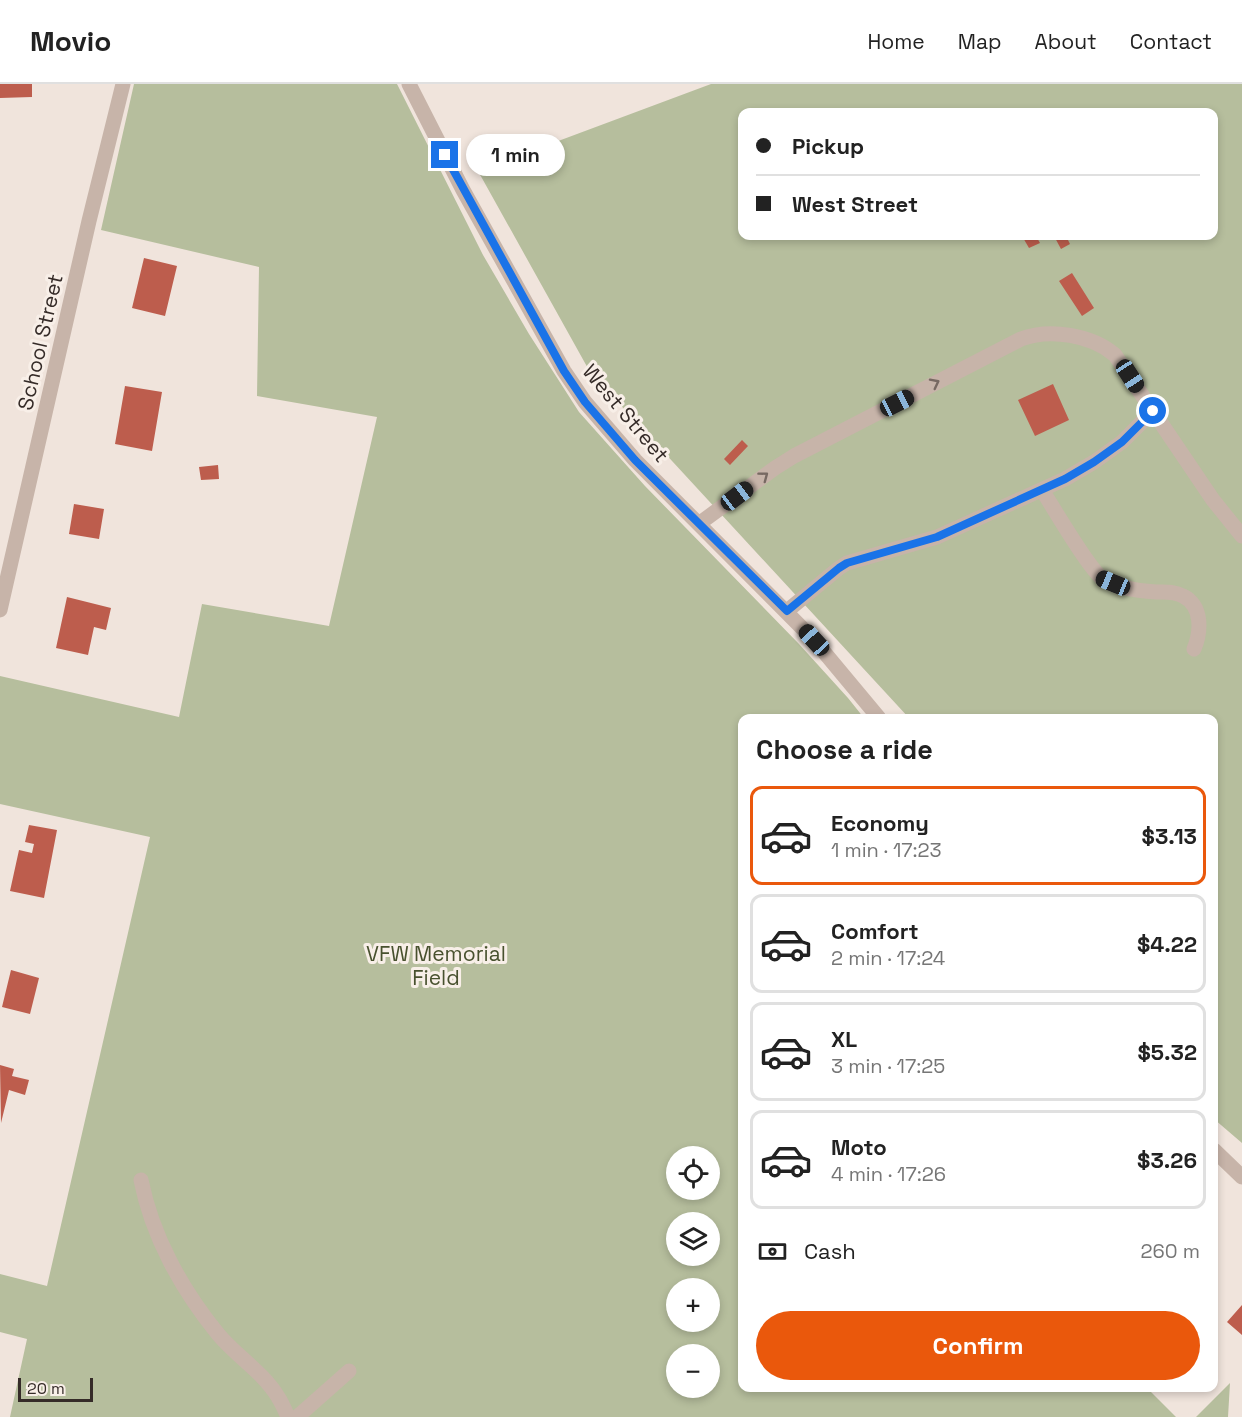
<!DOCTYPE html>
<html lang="en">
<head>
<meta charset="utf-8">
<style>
	:root { --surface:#fff; --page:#f2f2f2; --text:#222; --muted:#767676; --line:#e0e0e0; --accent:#ea580c }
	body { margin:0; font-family:"Space Grotesk",sans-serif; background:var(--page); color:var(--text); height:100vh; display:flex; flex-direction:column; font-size:22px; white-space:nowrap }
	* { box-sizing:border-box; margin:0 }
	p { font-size:20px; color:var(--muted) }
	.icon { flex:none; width:33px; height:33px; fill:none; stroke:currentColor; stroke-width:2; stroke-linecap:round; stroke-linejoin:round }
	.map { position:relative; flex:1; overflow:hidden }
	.panel { position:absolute; left:738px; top:630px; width:480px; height:678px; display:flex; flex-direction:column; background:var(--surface); border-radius:12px; box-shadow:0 3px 9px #0003 }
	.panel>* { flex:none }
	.banner { position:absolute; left:738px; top:24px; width:480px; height:132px; border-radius:12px; box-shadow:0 3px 9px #0003; display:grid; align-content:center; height:132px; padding:0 18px; background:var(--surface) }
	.fabs { position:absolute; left:666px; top:1062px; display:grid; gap:12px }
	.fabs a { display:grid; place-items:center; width:54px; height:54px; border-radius:50%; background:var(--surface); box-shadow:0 3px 9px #0003; font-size:30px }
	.scale { position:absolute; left:18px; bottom:15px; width:75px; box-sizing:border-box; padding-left:6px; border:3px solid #352b28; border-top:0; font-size:16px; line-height:21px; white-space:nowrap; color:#352b28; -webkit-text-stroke:4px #f8efe8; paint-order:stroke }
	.end { position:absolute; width:27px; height:27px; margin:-14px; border:8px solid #1a73e8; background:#fff; box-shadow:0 0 0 3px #fff }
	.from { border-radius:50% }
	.bubble { position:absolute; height:42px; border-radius:21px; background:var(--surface); box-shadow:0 3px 9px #0003; font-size:20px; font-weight:700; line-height:42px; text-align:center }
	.car { position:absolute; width:18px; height:36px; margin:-18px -9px; border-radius:8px; box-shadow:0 0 4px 2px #0007; background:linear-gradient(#222 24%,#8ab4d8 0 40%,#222 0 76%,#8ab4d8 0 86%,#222 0) }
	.banner b { display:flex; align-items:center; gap:21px; height:57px; font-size:22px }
	.banner b+b { border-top:2px solid var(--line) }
	.banner i { width:15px; height:15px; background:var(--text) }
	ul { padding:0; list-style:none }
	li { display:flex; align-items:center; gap:18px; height:99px; margin:0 12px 9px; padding:0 6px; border:3px solid var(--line); border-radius:12px }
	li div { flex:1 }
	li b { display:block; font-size:22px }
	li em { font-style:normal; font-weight:700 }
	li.active { border-color:var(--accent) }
	li>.icon { width:54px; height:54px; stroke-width:1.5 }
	h2 { padding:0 18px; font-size:27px; line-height:72px }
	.pay { display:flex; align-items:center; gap:15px; height:66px; padding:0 18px; font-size:22px }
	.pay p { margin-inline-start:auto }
	.primary-button { display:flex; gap:12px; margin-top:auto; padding:12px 18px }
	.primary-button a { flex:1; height:69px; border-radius:36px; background:var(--accent); color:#fff; font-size:24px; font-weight:700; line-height:69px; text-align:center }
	header { display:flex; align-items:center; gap:36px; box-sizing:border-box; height:84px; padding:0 30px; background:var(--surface); border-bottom:2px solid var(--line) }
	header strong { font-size:28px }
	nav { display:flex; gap:33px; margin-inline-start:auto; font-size:21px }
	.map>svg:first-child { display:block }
	.green { fill:#b6be9d; fill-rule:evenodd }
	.building { fill:#bd5d4d }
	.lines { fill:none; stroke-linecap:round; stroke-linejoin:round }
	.minor { stroke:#c7b4a9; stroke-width:15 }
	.oneway { stroke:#776962 }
	.route { stroke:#1a73e8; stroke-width:8 }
	.labels { text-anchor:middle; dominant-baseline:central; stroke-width:6; stroke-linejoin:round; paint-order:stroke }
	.street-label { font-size:21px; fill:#352b28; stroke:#f8efe8 }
	.park-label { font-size:21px; fill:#48512e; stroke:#f8efe8 }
</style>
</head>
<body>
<header>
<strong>Movio</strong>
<nav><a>Home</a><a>Map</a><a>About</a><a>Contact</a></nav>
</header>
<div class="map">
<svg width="1242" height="1333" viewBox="0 0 1242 1333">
	<rect width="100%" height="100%" fill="#f0e4dc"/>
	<!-- green -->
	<path class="green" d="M134,0H397L483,171L529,250L579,328L645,402L799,560L848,614L864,634H742V1304H1147L1176,1333H10L27,1255L0,1248V1190L47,1202L150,753L0,720V592L179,633L202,520L329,542L377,333L257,312L259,183L101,146ZM676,1072H710V1106H676ZM676,1138H710V1172H676ZM676,1204H710V1238H676ZM676,1270H710V1304H676Z
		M711,0H1242V1059L1214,1035V634H909L590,288L478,87ZM742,28H1214V152H742Z
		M1230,1299L1228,1333H1196Z"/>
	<!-- building -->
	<path class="building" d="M0,0H32V13L0,14Z
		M1022,152H1036L1040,159L1029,164Z
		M1054,152H1066L1070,160L1061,165Z
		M144,174L177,182L165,232L132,224Z
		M1072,189L1094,224L1082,232L1059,197Z
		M1053,300L1069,336L1035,352L1018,316Z
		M125,302L162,308L152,367L115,360Z
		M742,356L748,362L730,381L724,375Z
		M218,381L219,395L201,396L199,383Z
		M74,420L104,425L99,455L69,450Z
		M67,513L111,524L106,546L94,543L88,571L56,564Z
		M29,741L57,746L44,814L10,807L19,766L32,769L34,760L25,758Z
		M11,886L39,894L30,930L2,923Z
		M0,981L14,985L12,992L29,996L25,1011L9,1006L1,1039Z
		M1242,1221V1251L1227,1238Z"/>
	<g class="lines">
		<!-- minor -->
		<path class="minor" d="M409,0L463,106L564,287L585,318L635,376L814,556L879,634
			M1042,406C1053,423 1089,485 1102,494C1117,504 1138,507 1156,508C1165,508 1174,507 1183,512C1203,522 1201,548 1194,565
			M700,439L775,384L794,372L1021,255C1050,244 1092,251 1115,271L1213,416L1242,452
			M0,526L89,137L123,0
			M787,527L839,484L847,479L937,453L1065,395L1094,378L1122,358L1153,327
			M1214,1066L1242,1093
			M141,1096C152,1152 182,1206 218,1250C236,1272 263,1288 278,1313C282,1319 285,1326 288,1333
			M297,1333L349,1287"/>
	</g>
	<!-- one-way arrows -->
	<defs><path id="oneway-chevron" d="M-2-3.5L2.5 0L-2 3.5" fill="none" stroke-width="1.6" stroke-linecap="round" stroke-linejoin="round" transform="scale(1.5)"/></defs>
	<g class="oneway">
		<use href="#oneway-chevron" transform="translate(935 299) rotate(-27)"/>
		<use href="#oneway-chevron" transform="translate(764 392) rotate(-37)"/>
	</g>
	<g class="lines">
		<!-- route -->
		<path class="route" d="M445,71L564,287L585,318L635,376L787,527L839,484L847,479L937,453L1065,395L1094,378L1122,358L1153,327"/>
	</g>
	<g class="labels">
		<!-- street labels -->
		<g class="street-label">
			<text transform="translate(40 258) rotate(-77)">School Street</text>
			<text transform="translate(626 329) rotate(50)">West Street</text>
		</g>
		<!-- park labels -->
		<g class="park-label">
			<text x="436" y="869">VFW Memorial<tspan x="436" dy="24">Field</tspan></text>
		</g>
	</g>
</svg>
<div class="fabs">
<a><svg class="icon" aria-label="locate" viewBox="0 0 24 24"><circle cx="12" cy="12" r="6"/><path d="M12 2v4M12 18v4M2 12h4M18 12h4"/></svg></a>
<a><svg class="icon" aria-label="layers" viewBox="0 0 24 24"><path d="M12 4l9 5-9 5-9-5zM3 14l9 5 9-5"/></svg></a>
<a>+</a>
<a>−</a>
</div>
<div class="scale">20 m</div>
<i class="end from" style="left:1153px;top:327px"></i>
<i class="end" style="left:445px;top:71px"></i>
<div class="bubble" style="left:466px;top:50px;width:99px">1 min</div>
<i class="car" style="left:1130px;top:292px;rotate:147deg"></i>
<i class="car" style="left:897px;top:319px;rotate:63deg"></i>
<i class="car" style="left:737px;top:412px;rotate:53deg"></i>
<i class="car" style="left:1113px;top:499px;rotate:292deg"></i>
<i class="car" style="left:814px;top:556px;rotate:317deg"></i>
<div class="banner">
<b><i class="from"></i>Pickup</b>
<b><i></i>West Street</b>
</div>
<section class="panel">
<h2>Choose a ride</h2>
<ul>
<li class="active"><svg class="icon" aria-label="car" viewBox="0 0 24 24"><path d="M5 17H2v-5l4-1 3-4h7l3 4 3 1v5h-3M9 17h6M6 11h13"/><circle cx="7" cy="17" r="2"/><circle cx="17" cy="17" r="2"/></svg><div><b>Economy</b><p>1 min · 17:23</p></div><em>$3.13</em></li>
<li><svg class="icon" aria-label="car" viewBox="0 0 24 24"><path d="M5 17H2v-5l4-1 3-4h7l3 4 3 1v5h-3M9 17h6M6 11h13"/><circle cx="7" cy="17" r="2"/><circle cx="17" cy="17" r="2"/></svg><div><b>Comfort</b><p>2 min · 17:24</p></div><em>$4.22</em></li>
<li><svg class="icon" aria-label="car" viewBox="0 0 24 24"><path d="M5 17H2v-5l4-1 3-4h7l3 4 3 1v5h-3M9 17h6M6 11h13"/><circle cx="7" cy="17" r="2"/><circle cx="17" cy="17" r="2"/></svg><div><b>XL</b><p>3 min · 17:25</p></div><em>$5.32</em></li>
<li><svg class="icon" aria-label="car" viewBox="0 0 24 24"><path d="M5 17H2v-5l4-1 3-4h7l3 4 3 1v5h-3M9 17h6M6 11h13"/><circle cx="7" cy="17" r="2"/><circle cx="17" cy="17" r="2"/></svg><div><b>Moto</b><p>4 min · 17:26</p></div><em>$3.26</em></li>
</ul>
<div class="pay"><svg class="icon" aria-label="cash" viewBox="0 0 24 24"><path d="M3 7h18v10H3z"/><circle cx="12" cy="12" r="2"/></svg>Cash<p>260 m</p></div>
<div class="primary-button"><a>Confirm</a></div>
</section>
</div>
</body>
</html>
